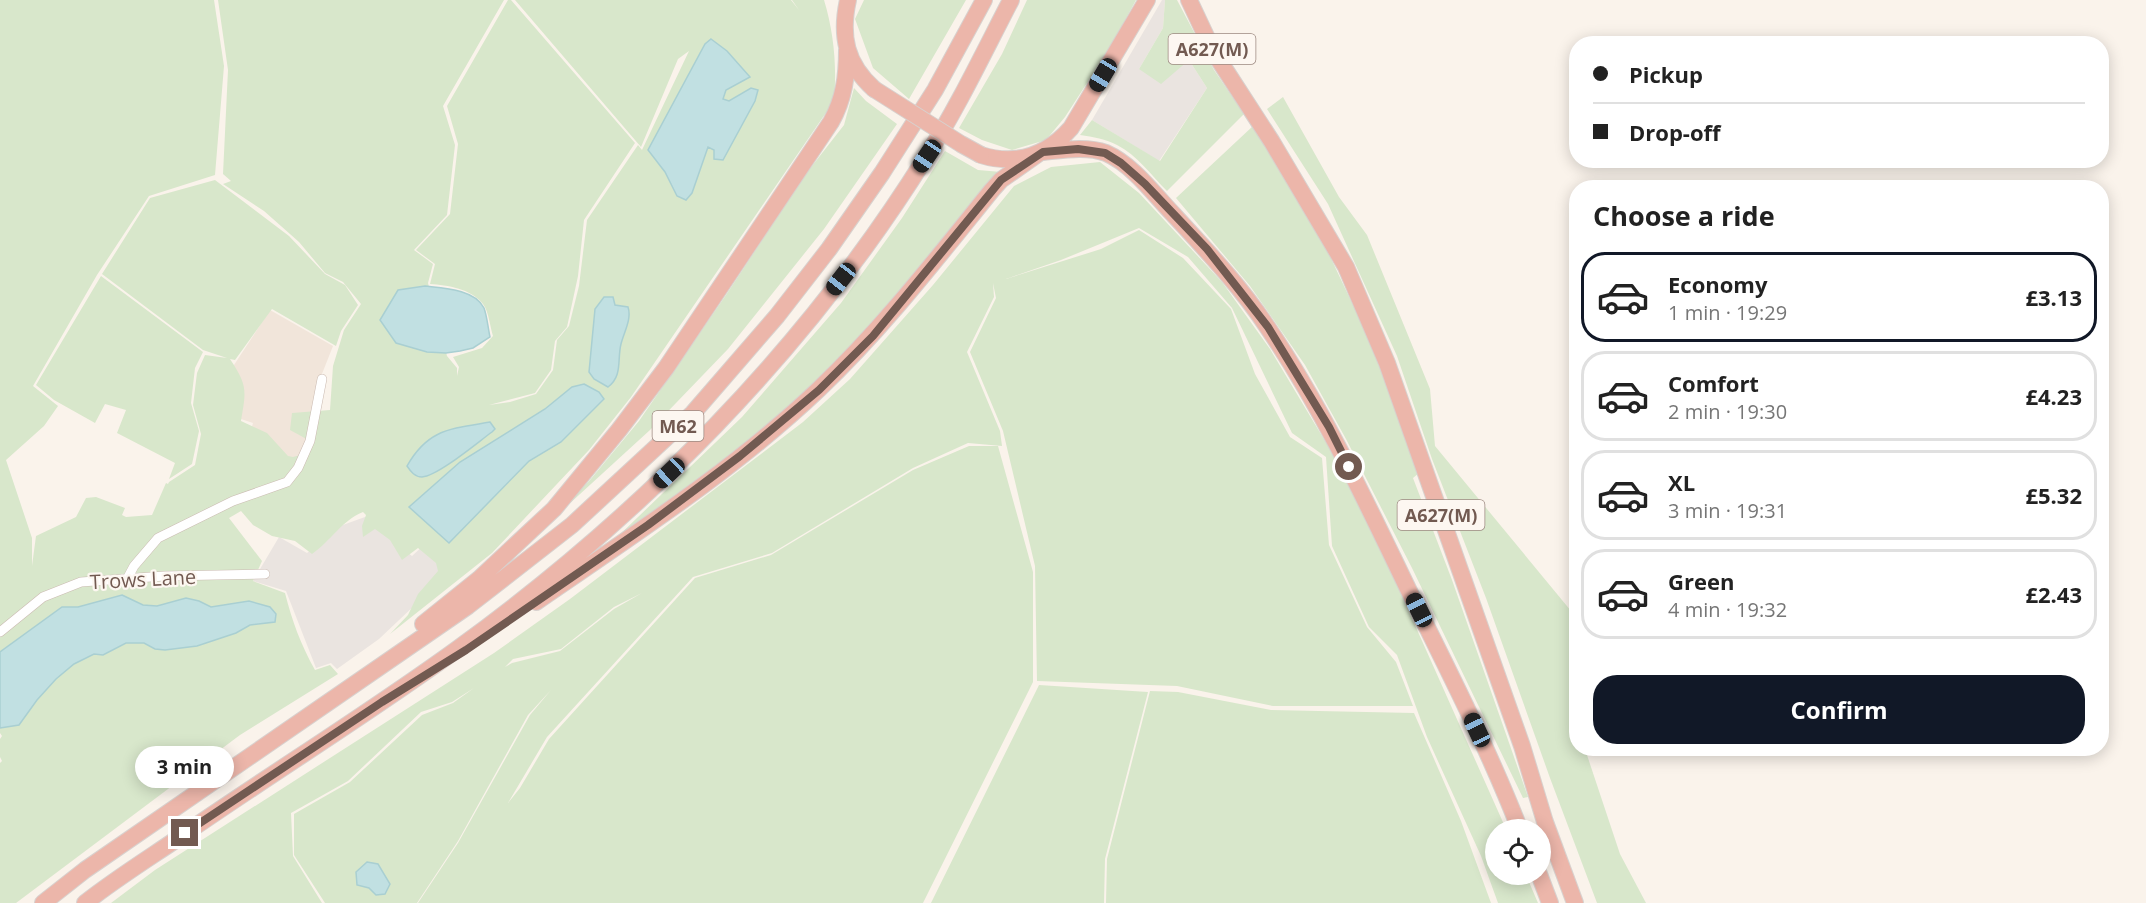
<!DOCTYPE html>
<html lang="en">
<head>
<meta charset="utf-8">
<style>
	:root { --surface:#fff; --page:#f2f2f2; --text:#222; --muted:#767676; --line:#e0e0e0; --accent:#111827 }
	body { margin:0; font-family:"Open Sans",sans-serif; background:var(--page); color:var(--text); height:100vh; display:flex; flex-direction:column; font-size:22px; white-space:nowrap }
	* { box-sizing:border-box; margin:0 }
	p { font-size:20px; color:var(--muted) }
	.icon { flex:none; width:33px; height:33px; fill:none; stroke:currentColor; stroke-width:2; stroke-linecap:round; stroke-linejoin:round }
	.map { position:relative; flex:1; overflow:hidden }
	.sheet { position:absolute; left:1569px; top:180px; width:540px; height:576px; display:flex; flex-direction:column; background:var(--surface); border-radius:24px; box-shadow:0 3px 15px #0003 }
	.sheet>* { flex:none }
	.guide { position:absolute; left:1569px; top:36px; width:540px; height:132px; border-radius:24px; box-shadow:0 3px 15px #0003; display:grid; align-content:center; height:132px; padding:0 24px; background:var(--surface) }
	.fabs { position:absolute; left:1485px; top:819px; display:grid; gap:12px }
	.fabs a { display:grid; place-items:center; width:66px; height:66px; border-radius:50%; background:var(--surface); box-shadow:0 3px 15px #0003; font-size:30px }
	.end { position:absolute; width:27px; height:27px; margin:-14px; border:8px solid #725a51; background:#fff; box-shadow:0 0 0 3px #fff }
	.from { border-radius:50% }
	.bubble { position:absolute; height:42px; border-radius:21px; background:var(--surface); box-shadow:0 3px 15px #0003; font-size:20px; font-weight:700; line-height:42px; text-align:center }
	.car { position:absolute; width:18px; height:36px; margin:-18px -9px; border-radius:8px; box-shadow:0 0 4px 2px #0007; background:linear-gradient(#222 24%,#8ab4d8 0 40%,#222 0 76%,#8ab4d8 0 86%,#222 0) }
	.guide b { display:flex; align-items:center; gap:21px; height:57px; font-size:22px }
	.guide b+b { border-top:2px solid var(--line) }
	.guide i { width:15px; height:15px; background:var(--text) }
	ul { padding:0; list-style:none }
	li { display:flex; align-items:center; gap:18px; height:90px; margin:0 12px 9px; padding:0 12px; border:3px solid var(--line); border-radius:24px }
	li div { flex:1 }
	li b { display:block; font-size:22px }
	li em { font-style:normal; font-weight:700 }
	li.current { border-color:var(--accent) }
	li>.icon { width:54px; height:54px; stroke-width:1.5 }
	h2 { padding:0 24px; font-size:27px; line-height:72px }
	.primary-button { display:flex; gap:12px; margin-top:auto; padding:12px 24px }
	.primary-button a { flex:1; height:69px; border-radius:24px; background:var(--accent); color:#fff; font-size:24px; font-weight:700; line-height:69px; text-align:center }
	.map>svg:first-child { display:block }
	.residential { fill:#f1e5da }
	.industrial { fill:#eae4e0 }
	.green { fill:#d8e7cb; fill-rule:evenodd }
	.water { fill:#c1e0e2; stroke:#a9cfd2; stroke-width:1.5 }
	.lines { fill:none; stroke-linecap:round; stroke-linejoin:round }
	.street-casing { stroke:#cbbbb2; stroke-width:10 }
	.highway-casing { stroke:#d8d1ce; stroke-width:18 }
	.street { stroke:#fff; stroke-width:9 }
	.highway { stroke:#ecb6aa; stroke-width:16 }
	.highway-bridge-casing { stroke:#d8d1ce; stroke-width:18; stroke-linecap:butt }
	.highway-bridge { stroke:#ecb6aa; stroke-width:16 }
	.route { stroke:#725a51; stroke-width:8 }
	.labels { text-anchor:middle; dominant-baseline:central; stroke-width:4.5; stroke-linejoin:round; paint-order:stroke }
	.shield { fill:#fdf7f1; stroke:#9c8981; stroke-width:1.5 }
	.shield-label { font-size:18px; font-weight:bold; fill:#725a51 }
	.street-label { font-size:20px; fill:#725a51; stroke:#fdf7f1 }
</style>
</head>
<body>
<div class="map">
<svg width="2146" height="903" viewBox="0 0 2146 903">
	<rect width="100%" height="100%" fill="#faf3eb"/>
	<!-- residential -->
	<path class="residential" d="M270,310L333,346L318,384L312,420L301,454L292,470L244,454L253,423L232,416L234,365Z"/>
	<!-- industrial -->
	<path class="industrial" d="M1162,0H1165L1163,28L1139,69L1189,60L1207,88L1159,161L1092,120Z
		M365,517L412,556L425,544L453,569L379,639L337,669L331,663L316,668L286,591L253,581L279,537L307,553L340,526Z"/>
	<!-- green -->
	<path class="green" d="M0,0H214L224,66L215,175L149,196L97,275L33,386L58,406L44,426L6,460L32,538V566L36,536L76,517L86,498L96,497L125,508L122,515L126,517L152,515L166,483L168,484L169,482L195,465L201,434L193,405L197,373L205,355L227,358L203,350L102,274L150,198L215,180L289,236L325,274L345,285L358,305L341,331L336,346L272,309L235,360L230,359C248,386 246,391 241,421L267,433L288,456L293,457L308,453L312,442L290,430L292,413L330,410L333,366L344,330L361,304L343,282L325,273L299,242L264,211L223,184L231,181L223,174L228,70L218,0H504L443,106L455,145L447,215L414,250L433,264L428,283L447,356L457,368V376L459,367L453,357L482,348L493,336C490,327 489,312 483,304C472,289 447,285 430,284L435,264L416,250L450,214L458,144L447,106L508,0H511L635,143L584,220L578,276L567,327L555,341L551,370L535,393L489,405L510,402L536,394L553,370L557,340L569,326L579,286L587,220L638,145L642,150L689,51L678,59L641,147L515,0H791L799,10L792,0H824C834,33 837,67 834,101L631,397L589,450L492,553L390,634L408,615L418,594L438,571L436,563L418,548L402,560L390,540L375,529L363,537L362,526L366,515L363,512C341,521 332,540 312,554L295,541L272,536L253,525L241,511L229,518L262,561L253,581L285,593C292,621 301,645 315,670L330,665L338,674L240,735L16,903H0V763L2,761L0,757V739L2,736L0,733Z
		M864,0H966L909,99L873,68L855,19Z
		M1027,0H1136L1111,46L1065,117L1046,140L1012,150L982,140L959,128L1002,54Z
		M1165,0H1177L1214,70L1244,114L1167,191C1152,176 1137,155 1117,145C1106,139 1093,137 1080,135L1092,120L1160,161L1207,88L1189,60L1161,84L1139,69L1163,28Z
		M854,88L866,101L897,124L824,229L728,349L650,430L532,538L590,480L639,421L726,295L805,175L844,125Z
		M1283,97L1339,197L1367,235L1430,389L1435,446L1576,617V748L1585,749L1620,854L1646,903H1597L1550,778L1486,598L1432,459L1397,356L1328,204L1267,109Z
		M1253,126L1319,233L1369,339L1419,473L1413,478L1452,580L1528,797L1523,798L1412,568L1346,439L1305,365L1250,286L1176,198Z
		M945,151L978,170L1001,172L878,322L791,406L705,475L611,543L742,417L841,303L902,218Z
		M1100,162L1139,193L1222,282L1270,349L1328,446L1381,549L1506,829L1496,830V874L1526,875L1538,903H1498L1481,856L1427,737L1397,655L1369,627L1332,546L1326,457L1292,433L1232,308L1188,257L1139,228L1061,260L1006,279L1101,249L1139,230L1183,258L1231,309L1255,374L1290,437L1322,458L1329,545L1367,627L1396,662L1413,706H1273L1177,686L1037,681L1035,566L1003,431L970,352L996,298L993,283L994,297L967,352L1000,431L1002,446L968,443L913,468L772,553L693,577L547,737L508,803L520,788L549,739L695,578L771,555L913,470L969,446H998L1033,572V682L923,903H418L458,843L530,715L551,690L528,715L458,841L417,903H325L294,855V814L350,782L422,715L453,703L474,688L452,702L421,712L348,781L291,813L293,856L322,903H111L155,870L494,653L570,599L803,422L850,379L933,285L1014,186L1051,167ZM642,593L614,609L560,651L512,663L505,667L513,659L561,649L614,607Z
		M101,276L203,352L195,368L191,403L199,431L192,464L169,479L175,463L117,433L126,410L105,404L95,423L54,400L36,385Z
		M1039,685L1148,692L1105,859L1104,903H931Z
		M1150,691L1178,692L1271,710L1414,713L1461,821L1491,903H1106L1107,859Z"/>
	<!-- water -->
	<path class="water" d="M711,39L727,51L750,77L726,90L723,99L729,101L751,88L758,90L755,101L723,160L714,159V150L708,147L692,193L686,200L677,196L665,172L648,150L705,44Z
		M425,286C442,288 475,289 484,308C487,316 488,328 490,337L473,348L460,351L446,353L427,352L396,343L380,320L398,290Z
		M604,297H613L615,305L628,307C632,319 624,332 621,344C617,359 623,376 608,387L594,379L589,372L595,309Z
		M584,384L599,392L604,399L561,442L529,461L449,543L409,507L460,462L545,409L572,387Z
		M490,422L495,429L492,432C478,442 438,476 422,477C415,477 411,472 407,466C428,429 450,429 490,422Z
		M122,595L143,605L157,606L186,598L199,601L211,607L249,601L270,607L276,614L275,622L250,625L236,633L197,646L165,650L155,649L144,643H126L103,655L94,654L74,664L56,679L37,700L19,725L0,728V652L62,607H78Z
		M367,862L378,864L390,884L385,894L376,895L369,888L357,885L356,872Z"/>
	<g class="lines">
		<!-- street casing -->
		<g class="street-casing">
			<path id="street" d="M127,579L134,566L158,538L233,501L287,482L298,468L310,441L322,379
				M0,632L43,597L81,582L165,576L265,574"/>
		</g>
		<!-- highway casing -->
		<g class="highway-casing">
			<path id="highway" d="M848,0C840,36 846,64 874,89
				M1189,0L1213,51L1272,142L1346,267L1387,363L1522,746L1545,822L1575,903
				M1043,152C1063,150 1087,146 1106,153C1133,165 1153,193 1173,214C1206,250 1241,287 1268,328C1324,411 1366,502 1409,591C1448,670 1488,748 1520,830
				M981,155C1016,166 1047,155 1071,128L1147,0
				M536,602C633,535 734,470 819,389C883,328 937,258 992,190L1001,180L1038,154
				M423,624L479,579L554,509L619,430L666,368L831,122C844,99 847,76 847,50
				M1539,874L1550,903
				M43,903L85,870L468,606L572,525L693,413L777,316L829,249L882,173L935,90L984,0
				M85,903C114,880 146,860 177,839C269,775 365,716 456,650C641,516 805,351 926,157C958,107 984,52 1011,0"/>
		</g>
		<!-- street -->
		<use href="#street" class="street"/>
		<!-- highway -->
		<use href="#highway" class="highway"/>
		<!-- highway-bridge casing -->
		<g class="highway-bridge-casing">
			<path id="highway-bridge" d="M874,89L961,144L981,155"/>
		</g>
		<!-- highway-bridge -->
		<use href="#highway-bridge" class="highway-bridge"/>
	</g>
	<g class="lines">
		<!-- route -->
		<path class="route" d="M185,833L382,702L466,650L648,525L740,456L819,390L873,336L1001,180L1043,152L1078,149L1105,153L1121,163L1145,184L1207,249L1268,327L1329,427L1349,467"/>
	</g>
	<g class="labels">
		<!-- shield labels -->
		<g class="shield">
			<rect x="1168.5" y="34" width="87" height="30" rx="4.5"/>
			<rect x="652.5" y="411" width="51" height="30" rx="4.5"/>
			<rect x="1397.5" y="500" width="87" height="30" rx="4.5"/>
		</g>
		<g class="shield-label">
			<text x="1212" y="49">A627(M)</text>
			<text x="678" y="426">M62</text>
			<text x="1441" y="515">A627(M)</text>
		</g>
		<!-- street labels -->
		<g class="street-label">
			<text transform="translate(143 579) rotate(-3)">Trows Lane</text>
		</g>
	</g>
</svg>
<div class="fabs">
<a><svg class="icon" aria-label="locate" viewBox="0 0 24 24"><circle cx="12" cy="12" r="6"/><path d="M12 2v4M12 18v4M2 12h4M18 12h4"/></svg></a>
</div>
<i class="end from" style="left:1349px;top:467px"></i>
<i class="end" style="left:185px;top:833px"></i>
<div class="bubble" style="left:135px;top:746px;width:99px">3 min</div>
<i class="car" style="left:1103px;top:75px;rotate:211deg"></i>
<i class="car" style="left:927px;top:156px;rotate:214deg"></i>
<i class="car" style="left:841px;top:279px;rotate:218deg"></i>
<i class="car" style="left:669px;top:473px;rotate:227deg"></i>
<i class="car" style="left:1419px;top:610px;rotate:334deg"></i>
<i class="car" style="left:1477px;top:730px;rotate:335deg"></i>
<div class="guide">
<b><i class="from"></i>Pickup</b>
<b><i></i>Drop-off</b>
</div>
<section class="sheet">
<h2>Choose a ride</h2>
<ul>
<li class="current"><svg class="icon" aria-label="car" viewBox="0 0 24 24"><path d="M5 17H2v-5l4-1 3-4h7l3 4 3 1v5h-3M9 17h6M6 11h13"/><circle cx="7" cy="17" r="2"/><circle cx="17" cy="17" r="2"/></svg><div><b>Economy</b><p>1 min · 19:29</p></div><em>£3.13</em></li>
<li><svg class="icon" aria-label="car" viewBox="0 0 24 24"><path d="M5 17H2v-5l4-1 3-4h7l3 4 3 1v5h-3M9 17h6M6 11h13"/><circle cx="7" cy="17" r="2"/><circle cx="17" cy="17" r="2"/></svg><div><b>Comfort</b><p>2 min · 19:30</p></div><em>£4.23</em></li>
<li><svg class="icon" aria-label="car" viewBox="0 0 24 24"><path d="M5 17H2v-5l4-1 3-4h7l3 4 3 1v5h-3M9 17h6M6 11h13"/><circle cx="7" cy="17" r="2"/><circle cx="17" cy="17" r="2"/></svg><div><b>XL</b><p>3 min · 19:31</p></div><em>£5.32</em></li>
<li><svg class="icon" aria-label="car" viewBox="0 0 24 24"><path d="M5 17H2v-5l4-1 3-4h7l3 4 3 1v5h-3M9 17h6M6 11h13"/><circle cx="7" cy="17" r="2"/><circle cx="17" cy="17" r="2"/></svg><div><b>Green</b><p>4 min · 19:32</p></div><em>£2.43</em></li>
</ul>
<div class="primary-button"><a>Confirm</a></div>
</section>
</div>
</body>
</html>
